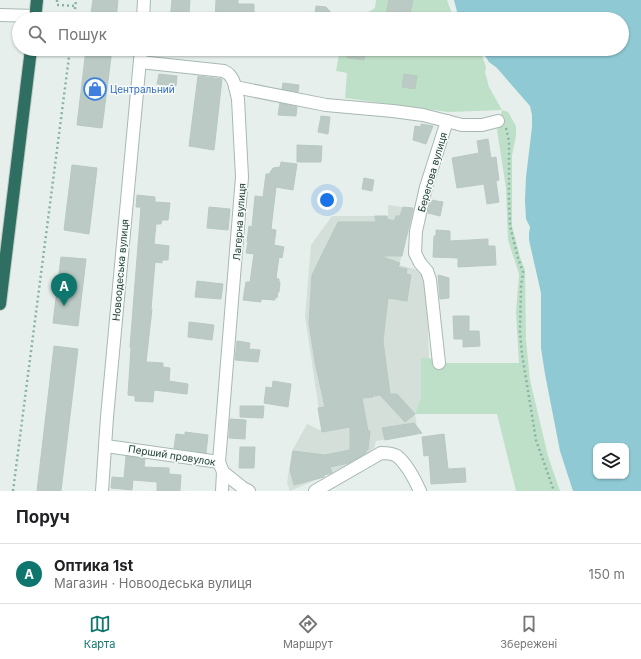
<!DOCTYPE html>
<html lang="uk">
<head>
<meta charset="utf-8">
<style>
	body { margin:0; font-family:Inter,sans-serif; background:#f6f6f6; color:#202124 }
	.controls { position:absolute; right:12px; bottom:12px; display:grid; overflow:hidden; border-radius:8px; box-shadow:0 1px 3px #0004 }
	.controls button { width:36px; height:36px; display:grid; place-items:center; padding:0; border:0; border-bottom:1px solid #e0e0e0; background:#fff; color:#202124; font:20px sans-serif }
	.you { position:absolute; left:327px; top:200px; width:14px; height:14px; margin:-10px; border:3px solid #fff; border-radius:50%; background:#1a73e8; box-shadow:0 0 0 6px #1a73e833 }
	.badge { display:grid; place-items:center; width:26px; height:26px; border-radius:50%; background:#0f766e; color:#fff; font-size:13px; font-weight:700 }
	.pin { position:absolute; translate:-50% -33px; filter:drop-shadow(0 1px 2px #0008) }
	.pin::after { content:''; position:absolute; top:21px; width:14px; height:12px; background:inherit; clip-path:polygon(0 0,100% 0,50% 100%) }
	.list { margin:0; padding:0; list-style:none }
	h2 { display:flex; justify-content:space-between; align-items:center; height:52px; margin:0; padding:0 16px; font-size:17px }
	h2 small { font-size:13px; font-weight:400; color:#757577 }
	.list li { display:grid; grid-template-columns:26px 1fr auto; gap:12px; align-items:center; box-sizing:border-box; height:60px; padding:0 16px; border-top:1px solid #e0e0e0 }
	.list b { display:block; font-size:15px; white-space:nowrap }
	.list p { margin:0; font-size:13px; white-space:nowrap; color:#757577 }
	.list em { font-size:13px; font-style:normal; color:#757577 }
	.icon { flex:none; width:22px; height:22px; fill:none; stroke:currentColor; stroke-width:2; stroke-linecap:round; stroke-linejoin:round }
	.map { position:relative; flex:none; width:641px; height:491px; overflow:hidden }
	.search { position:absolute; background:#fff; box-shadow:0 1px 3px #0004; left:12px; right:12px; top:12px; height:44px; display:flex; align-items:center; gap:10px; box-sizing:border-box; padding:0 14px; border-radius:22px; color:#757577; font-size:15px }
	.sheet { height:112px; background:#fff }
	nav { display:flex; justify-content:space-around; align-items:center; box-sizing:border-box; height:56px; border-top:1px solid #e0e0e0; background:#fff; font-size:11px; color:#757577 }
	nav a { display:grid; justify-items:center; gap:2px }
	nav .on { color:#0f766e }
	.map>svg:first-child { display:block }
	.built { fill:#d4dfda }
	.green { fill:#bfe0c8 }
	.water { fill:#8ec9d4; fill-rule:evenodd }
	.building { fill:#bbcac4; stroke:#b8c9c2 }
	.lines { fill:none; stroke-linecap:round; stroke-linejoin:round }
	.street-casing { stroke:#a8b8b2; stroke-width:14 }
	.highway-casing { stroke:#c2cac8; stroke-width:14 }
	.path { stroke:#86b3a5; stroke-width:2.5; stroke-dasharray:2 3; stroke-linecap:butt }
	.street { stroke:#fff; stroke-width:12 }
	.highway { stroke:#2f6f62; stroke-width:12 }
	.labels { text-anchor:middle; stroke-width:3; stroke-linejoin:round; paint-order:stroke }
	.shop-label { font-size:10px; fill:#366cbe; stroke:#f7fbf9; text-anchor:start }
	.street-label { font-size:10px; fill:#24423a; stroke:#f7fbf9 }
</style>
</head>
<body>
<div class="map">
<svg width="641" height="491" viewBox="0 0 641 491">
	<rect width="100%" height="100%" fill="#e6efeb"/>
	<!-- built -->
	<polygon class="built" points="388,205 415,209 399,265 422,271 426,277 429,358 421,358 421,397 415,414 417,427 415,435 376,441 374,448 360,461 290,491 287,483 292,451 307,424 322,431 305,316 311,245 332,216 388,216"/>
	<!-- green -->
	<g class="green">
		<polygon points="376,0 447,0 454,19 357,19 375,8"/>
		<polygon points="340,49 475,49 482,56 486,67 485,72 489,87 502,110 508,112 516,126 516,136 512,155 512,226 520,257 525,270 526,340 530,380 548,456 560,491 516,491 497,414 415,414 421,397 421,358 429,358 448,363 519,363 516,312 519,274 508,240 506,188 497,130 502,110 448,112 345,98 347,73 336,71"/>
	</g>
	<!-- water -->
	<path class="water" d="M454 0H641V491H573L560 451 545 374 541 348V293L529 240V233L530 227 526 219 525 200 526 177 532 127V115L530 106 497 68 489 62 481 49H622V19H459ZM596 446H626V476H596Z"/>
	<!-- building -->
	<g class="building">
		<polygon points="93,0 118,0 116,19 90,19"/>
		<polygon points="172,0 190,0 189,14 185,14 185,19 170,19"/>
		<polygon points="216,0 238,0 238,4 254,4 254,19 215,19"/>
		<polygon points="389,0 413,0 409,18 386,14"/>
		<polygon points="316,6 326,7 337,19 314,19"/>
		<polygon points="86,49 112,49 102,128 77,125"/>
		<polygon points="348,49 366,49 364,60 347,58"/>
		<polygon points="159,74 177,76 176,86 157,84"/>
		<polygon points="404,74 417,76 415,89 402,87"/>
		<polygon points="198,76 222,79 214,150 189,146"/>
		<polygon points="283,83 299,85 298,92 282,89"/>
		<polygon points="280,103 297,107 296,116 278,115"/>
		<polygon points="321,116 330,117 328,134 318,132"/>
		<polygon points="421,124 433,126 426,144 413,140 415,126 421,127"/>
		<polygon points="488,139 491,158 496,157 499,180 496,181 499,202 487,204 484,184 457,188 452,158 479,153 477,141"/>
		<polygon points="297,145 322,146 321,162 297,162"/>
		<polygon points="281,162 297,164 293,190 276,187 271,229 276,230 274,245 284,247 282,258 279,257 276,278 279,279 279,282 280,282 279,292 278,292 277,298 275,297 275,300 261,299 261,302 243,300 246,282 250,282 254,254 246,253 248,242 247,242 249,226 252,227 255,196 263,197 266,174 269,174 273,168 280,167"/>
		<polygon points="72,165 97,168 89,234 64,230"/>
		<polygon points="364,178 374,180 372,191 362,189"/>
		<polygon points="137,195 155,197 155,202 170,203 168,220 162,220 161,224 156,224 154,244 169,246 168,260 162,260 162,263 155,262 151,309 152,309 146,362 163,363 163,367 170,368 169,381 188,384 187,394 154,390 153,402 135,401 135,396 128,395 131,348 130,347 141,207 136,207"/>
		<polygon points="431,200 443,202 440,216 428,213"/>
		<polygon points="209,207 230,209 228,230 207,228"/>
		<polygon points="403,207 413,208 402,256 380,256 400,263 398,267 407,269 406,274 411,275 407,301 388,298 383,341 390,394 397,394 415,414 405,422 380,395 375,396 374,390 373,397 362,398 368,431 370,431 368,450 366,450 366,453 349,463 330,467 332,473 324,475 324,477 294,485 290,470 293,451 325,455 350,450 350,427 322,432 318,408 325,407 315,362 309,323 312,275 338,222 376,222 375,216 387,216 387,219 394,221 396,216 400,216"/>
		<polygon points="436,230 450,231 450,241 488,239 488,246 495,246 496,265 458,267 458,258 433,257 434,236 436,236"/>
		<polygon points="61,257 86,259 78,326 53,323"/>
		<polygon points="438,275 449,278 449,298 440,299"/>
		<polygon points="197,281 223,284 221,299 195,297"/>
		<polygon points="453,316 469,316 469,331 479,331 480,346 463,347 463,339 454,339"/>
		<polygon points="189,322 214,325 212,340 188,337"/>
		<polygon points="237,341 250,343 249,349 260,350 258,362 235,360"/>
		<polygon points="54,346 78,349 61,491 37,491"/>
		<polygon points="273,381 291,384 288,407 264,403 266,387 272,388"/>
		<polygon points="240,406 264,406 263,418 240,417"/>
		<polygon points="230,419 246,420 245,439 229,438"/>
		<polygon points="414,423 422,433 385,440 382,428"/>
		<polygon points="185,432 208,435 206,453 174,448 176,434 185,435"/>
		<polygon points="444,434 448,469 465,468 466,482 431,484 429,455 424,456 422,437"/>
		<polygon points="240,447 255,447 254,468 239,468"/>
		<polygon points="126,456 145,459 144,467 169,468 169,474 181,475 180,491 157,491 157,482 133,480 132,490 111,488 112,477 124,478"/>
	</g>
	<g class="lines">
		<!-- street casing -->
		<g class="street-casing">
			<g id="street">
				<polyline points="0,15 36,16"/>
				<polyline points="143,19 144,0"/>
				<path d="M140 62 224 71C235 76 235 88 238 99L242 177 219 462"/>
				<polyline points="235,87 326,105 393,111 423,115 462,125 482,125 498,121"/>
				<polyline points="439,363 430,280 427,271 420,263 415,253 416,231 426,187 447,121"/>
				<polyline points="106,446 219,462 223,472 243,488 249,491"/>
				<polyline points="102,491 107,417 141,49"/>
				<polyline points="222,491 223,472"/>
				<path d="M315 491 381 453C386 453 392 453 397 456 407 464 415 480 420 491"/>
			</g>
		</g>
		<!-- highway casing -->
		<g class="highway-casing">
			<g id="highway">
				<polyline points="35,19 37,0"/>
				<polyline points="0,304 31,49"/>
			</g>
		</g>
		<!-- path -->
		<g class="path">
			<polyline points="57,0 57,5 76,6"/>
			<polyline points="74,19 76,0"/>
			<polyline points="506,128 509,141 509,200 510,226 518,258 523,272 521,287 520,332 522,354 536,440 554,491"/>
			<polyline points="13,491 70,49"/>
		</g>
		<!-- street -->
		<use href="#street" class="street"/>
		<!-- highway -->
		<use href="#highway" class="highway"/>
	</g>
	<!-- icons -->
	<defs>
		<g id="shop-ring" transform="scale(1.15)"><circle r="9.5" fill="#f7fbf9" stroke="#3f7fe0" stroke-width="1.5"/><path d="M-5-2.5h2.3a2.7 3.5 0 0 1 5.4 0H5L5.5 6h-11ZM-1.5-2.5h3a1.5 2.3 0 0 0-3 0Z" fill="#3f7fe0"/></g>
	</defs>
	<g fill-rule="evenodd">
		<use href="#shop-ring" x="95" y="89"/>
	</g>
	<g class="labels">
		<!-- shop labels -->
		<g class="shop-label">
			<text x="110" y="93">Центральний</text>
		</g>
		<!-- street labels -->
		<g class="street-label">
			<text transform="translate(432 172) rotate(-74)" y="4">Берегова вулиця</text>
			<text transform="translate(239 222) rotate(-86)" y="4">Лагерна вулиця</text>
			<text transform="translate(120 270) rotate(-85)" y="4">Новоодеська вулиця</text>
			<text transform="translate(172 455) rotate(9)" y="4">Перший провулок</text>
		</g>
	</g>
</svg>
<div class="controls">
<button><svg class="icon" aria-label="layers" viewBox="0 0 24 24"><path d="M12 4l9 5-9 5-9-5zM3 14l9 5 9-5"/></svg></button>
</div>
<div class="you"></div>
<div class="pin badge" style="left:64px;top:306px">A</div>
<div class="search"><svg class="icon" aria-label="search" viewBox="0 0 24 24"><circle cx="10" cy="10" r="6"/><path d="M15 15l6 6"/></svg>Пошук</div>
</div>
<section class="sheet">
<h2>Поруч<small></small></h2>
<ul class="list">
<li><span class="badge">A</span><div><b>Оптика 1st</b><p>Магазин · Новоодеська вулиця</p></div><em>150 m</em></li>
</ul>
</section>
<nav>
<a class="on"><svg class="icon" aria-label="map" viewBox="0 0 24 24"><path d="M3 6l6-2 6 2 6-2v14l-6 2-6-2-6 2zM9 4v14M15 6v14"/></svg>Карта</a>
<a><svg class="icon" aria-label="directions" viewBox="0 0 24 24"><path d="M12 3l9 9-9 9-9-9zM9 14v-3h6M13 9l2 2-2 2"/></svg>Маршрут</a>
<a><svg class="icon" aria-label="saved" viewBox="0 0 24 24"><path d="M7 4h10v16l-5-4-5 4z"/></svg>Збережені</a>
</nav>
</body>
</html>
